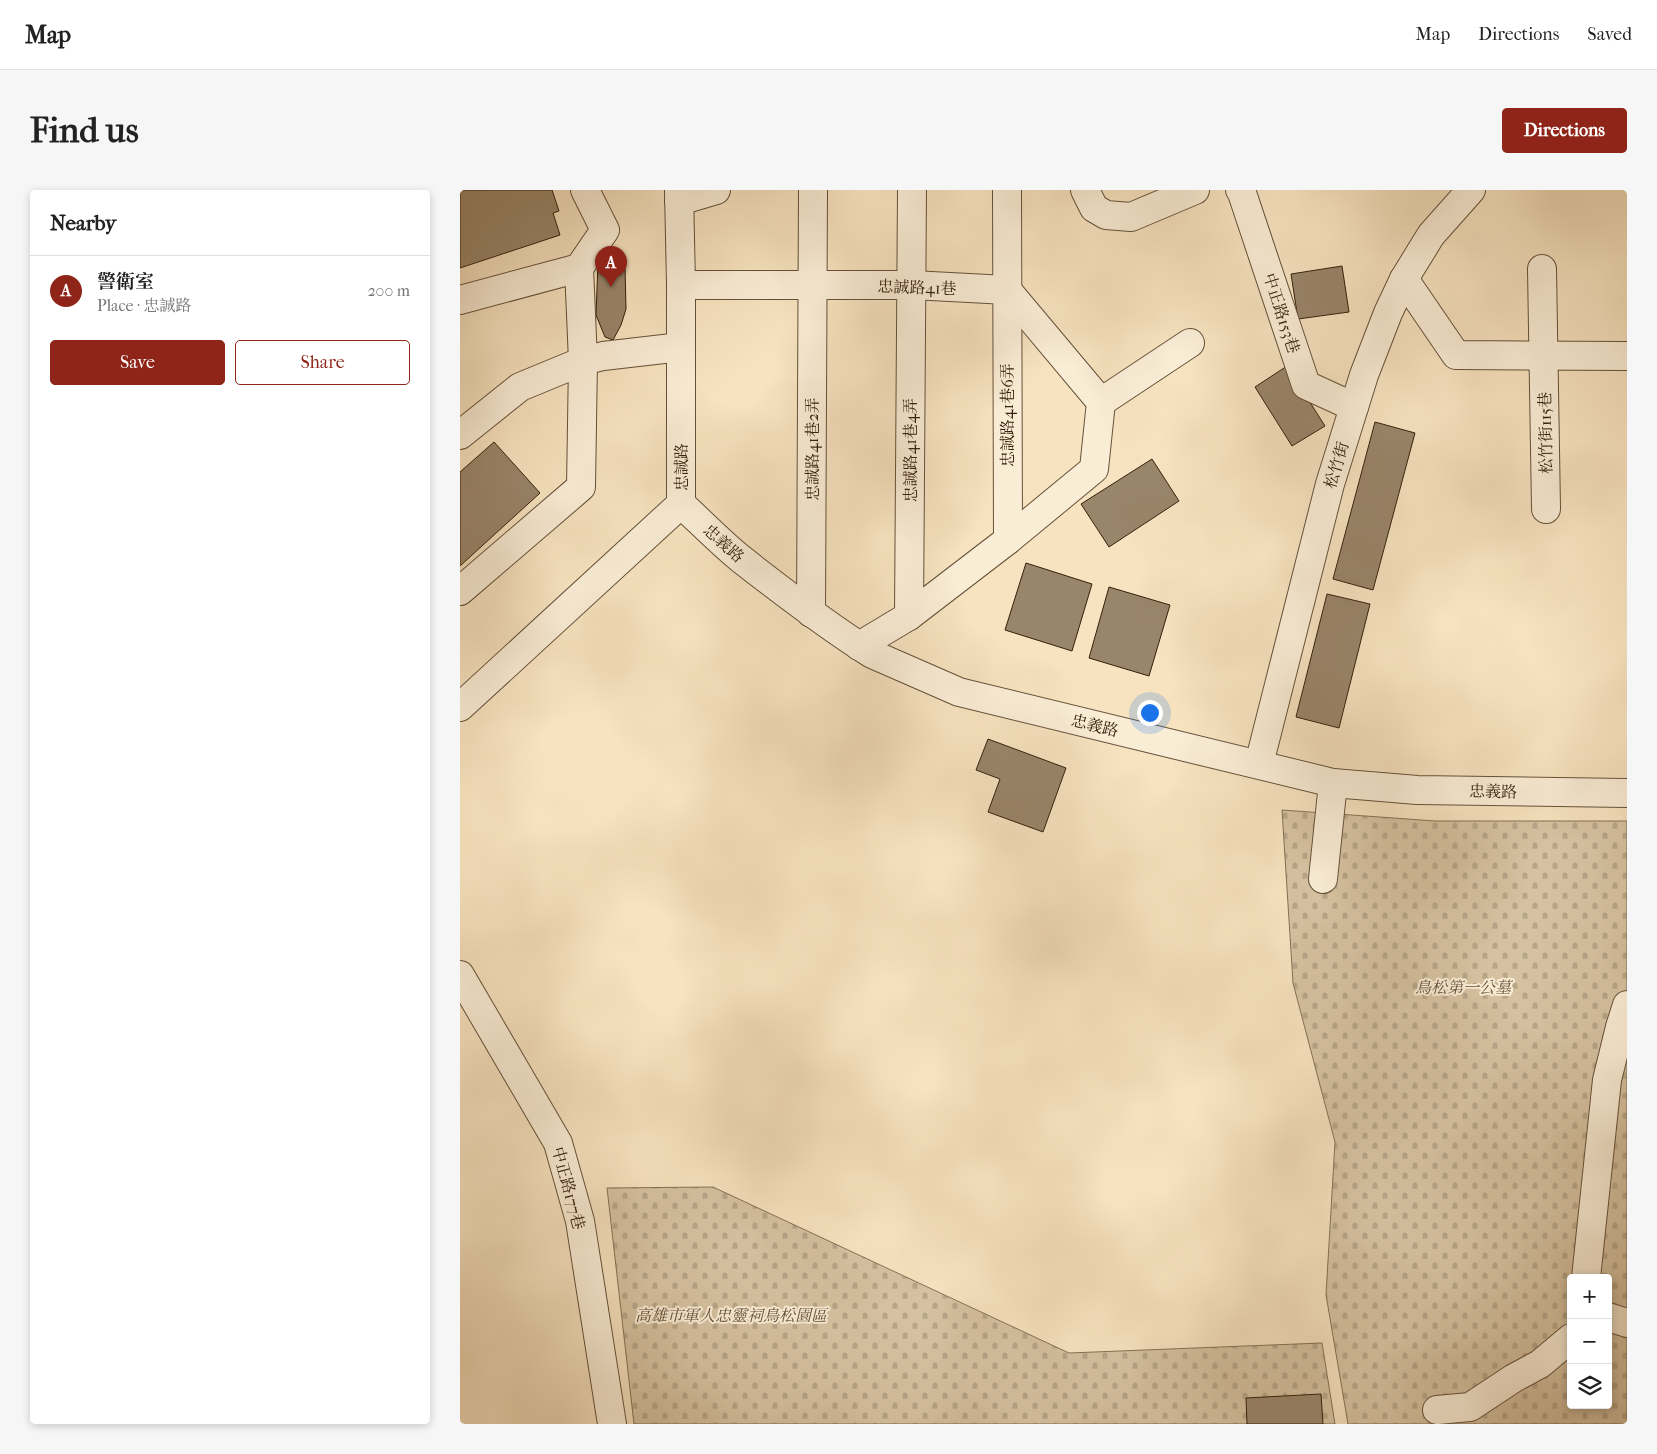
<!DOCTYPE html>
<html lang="en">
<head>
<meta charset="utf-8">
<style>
	body { margin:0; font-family:"IM FELL French Canon","Noto Serif TC",serif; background:#f6f6f6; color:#222 }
	.controls { position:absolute; right:15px; bottom:15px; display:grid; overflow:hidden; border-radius:5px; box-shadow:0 2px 8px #0003 }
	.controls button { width:45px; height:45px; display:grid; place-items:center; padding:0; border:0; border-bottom:1px solid #e0e0e0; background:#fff; color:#222; font:25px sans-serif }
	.you { position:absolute; left:689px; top:522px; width:18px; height:18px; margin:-12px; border:4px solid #fff; border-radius:50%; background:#1a73e8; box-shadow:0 0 0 8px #1a73e833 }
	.badge { display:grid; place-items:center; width:32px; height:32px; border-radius:50%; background:#8f2418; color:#fff; font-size:16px; font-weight:700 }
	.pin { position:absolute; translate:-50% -41px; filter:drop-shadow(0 1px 2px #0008) }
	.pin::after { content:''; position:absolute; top:26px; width:18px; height:15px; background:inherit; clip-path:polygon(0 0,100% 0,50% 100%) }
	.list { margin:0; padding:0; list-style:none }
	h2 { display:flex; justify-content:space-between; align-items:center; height:65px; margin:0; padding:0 20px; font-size:21px }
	h2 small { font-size:16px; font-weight:400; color:#767676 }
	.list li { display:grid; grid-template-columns:32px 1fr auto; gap:15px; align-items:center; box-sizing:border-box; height:70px; padding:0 20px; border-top:1px solid #e0e0e0 }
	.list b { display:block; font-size:19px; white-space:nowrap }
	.list p { margin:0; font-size:16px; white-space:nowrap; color:#767676 }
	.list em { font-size:16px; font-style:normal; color:#767676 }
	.actions { display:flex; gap:10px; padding:15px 20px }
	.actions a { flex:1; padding:11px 0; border:1px solid #8f2418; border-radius:5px; text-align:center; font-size:18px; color:#8f2418 }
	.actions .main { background:#8f2418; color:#fff }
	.icon { flex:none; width:28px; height:28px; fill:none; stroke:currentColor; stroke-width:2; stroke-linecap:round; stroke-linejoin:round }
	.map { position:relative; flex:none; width:1167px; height:1234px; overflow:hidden; border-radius:5px }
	header { display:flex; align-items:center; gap:30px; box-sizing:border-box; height:70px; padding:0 25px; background:#fff; border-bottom:1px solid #e0e0e0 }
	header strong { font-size:24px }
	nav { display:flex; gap:28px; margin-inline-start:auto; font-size:18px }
	.intro { display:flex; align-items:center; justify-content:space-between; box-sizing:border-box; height:120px; padding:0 30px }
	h1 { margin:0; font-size:35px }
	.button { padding:12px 22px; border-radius:5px; background:#8f2418; color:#fff; font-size:18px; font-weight:700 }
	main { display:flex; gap:30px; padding:0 30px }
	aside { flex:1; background:#fff; border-radius:5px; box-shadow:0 2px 8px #0003 }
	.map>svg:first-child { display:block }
	.cemetery { fill:url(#cemetery-stones); stroke:#857156; fill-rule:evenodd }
	.building { fill:#99856a; stroke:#34200c }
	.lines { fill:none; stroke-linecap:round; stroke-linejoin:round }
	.minor-casing { stroke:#655139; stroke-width:30 }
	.minor { stroke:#faedd6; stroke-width:28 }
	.labels { text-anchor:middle; stroke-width:4; stroke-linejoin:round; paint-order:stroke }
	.street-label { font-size:16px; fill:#34200c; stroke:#faedd6 }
	.park-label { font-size:16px; font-style:italic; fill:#655139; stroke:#faedd6 }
</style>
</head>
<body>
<header>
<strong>Map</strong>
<nav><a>Map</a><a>Directions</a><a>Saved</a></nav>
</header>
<div class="intro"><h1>Find us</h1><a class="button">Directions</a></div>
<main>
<aside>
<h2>Nearby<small></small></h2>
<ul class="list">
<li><span class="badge">A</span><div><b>警衛室</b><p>Place · 忠誠路</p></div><em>200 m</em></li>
</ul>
<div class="actions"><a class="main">Save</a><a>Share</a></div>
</aside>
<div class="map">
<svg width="1167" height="1234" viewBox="0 0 1167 1234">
	<defs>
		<pattern id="cemetery-stones" width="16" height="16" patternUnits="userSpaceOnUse" patternTransform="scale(1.25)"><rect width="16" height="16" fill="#d6c2a1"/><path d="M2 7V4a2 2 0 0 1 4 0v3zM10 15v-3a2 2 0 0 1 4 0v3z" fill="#b8a689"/></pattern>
	</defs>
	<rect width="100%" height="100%" fill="#f7e3c0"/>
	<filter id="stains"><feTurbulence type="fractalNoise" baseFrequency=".004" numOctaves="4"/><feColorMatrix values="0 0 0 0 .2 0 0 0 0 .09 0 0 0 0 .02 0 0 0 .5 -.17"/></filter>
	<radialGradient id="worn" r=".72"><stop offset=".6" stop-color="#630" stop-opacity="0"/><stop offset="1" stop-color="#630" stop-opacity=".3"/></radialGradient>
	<!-- cemetery -->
	<g class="cemetery">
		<path d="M822 620 975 631H1167V1234H888L866 1105 875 952 833 793ZM1111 1088H1148V1215H1111Z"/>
		<polygon points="253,997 609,1163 862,1153 875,1234 174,1234 147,998"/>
	</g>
	<!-- building -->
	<g class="building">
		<polygon points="3,0 92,0 99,21 93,23 100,45 0,78 0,1"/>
		<polygon points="138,73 165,76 166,119 161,135 153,150 145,147 136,125"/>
		<polygon points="882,76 889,122 838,129 831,84"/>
		<polygon points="827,176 865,236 832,256 795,197"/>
		<polygon points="915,232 955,243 913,400 873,389"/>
		<polygon points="34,252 80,303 0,376 0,282"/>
		<polygon points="692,269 719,311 649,357 621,314"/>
		<polygon points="566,373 632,394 612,461 545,440"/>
		<polygon points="649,397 710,415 689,486 629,468"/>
		<polygon points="867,404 910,414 879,538 836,527"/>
		<polygon points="528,549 606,578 583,642 528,622 540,589 516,580"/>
		<polygon points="861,1204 863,1234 787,1234 786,1208"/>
	</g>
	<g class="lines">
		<!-- minor casing -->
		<g class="minor-casing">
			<g id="minor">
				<polyline points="547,0 548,350"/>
				<polyline points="625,0 634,18 646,25 671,27 735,0"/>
				<polyline points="780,0 782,3 846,195 894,217"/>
				<polyline points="219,11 256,0"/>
				<polyline points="1082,79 1086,319"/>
				<polyline points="944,89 996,165 1167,166"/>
				<polyline points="221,95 452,95 547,100 641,212 634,279 548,350 449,426 399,456"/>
				<polyline points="0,110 119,78"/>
				<polyline points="641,212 730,153"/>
				<polyline points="0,245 60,197 123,171 143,166 221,157"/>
				<path d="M221 314C241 332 260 352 281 369 323 402 366 435 412 464L499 502 873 593 957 600 1167 603"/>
				<polyline points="0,401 121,297 123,171 119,78 145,40 125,0"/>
				<polyline points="351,423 353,0"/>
				<polyline points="449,426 452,0"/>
				<polyline points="0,517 221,314 221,95 219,0"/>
				<polyline points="799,574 870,294 904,185 928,123 944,89 971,45 1011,0"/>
				<polyline points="863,689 873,593"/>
				<polyline points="0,785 98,953 120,1031 152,1234"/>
				<polyline points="1126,1088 1147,890 1160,837 1167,815"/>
				<polyline points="1148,1127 1167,1133"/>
				<polyline points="977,1220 1010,1217 1054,1188 1080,1174 1111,1148"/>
			</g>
		</g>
		<!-- minor -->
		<use href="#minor" class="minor"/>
	</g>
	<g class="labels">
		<!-- street labels -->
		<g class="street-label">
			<text transform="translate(457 97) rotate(2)" y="6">忠誠路41巷</text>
			<text transform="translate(822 123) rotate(72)" y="6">中正路153巷</text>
			<text transform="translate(547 225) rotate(-90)" y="6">忠誠路41巷6弄</text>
			<text transform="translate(1085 243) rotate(-91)" y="6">松竹街115巷</text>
			<text transform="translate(352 259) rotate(-90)" y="6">忠誠路41巷2弄</text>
			<text transform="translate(450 260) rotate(-90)" y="6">忠誠路41巷4弄</text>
			<text transform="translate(876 275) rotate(-73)" y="6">松竹街</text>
			<text transform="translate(221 277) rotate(-90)" y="6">忠誠路</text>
			<text transform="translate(264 353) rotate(42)" y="6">忠義路</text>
			<text transform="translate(635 535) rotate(14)" y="6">忠義路</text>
			<text transform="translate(1033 601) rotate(1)" y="6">忠義路</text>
			<text transform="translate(109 998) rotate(75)" y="6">中正路177巷</text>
		</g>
		<!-- park labels -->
		<g class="park-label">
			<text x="1003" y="803">鳥松第一公墓</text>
			<text x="271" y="1131">高雄市軍人忠靈祠鳥松園區</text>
		</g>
	</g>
	<rect width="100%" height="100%" filter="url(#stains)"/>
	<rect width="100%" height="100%" fill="url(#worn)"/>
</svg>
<div class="controls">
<button>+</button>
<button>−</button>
<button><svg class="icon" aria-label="layers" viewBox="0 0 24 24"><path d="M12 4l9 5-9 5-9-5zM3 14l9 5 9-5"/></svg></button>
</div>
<div class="you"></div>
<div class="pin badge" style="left:151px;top:97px">A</div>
</div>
</main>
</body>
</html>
